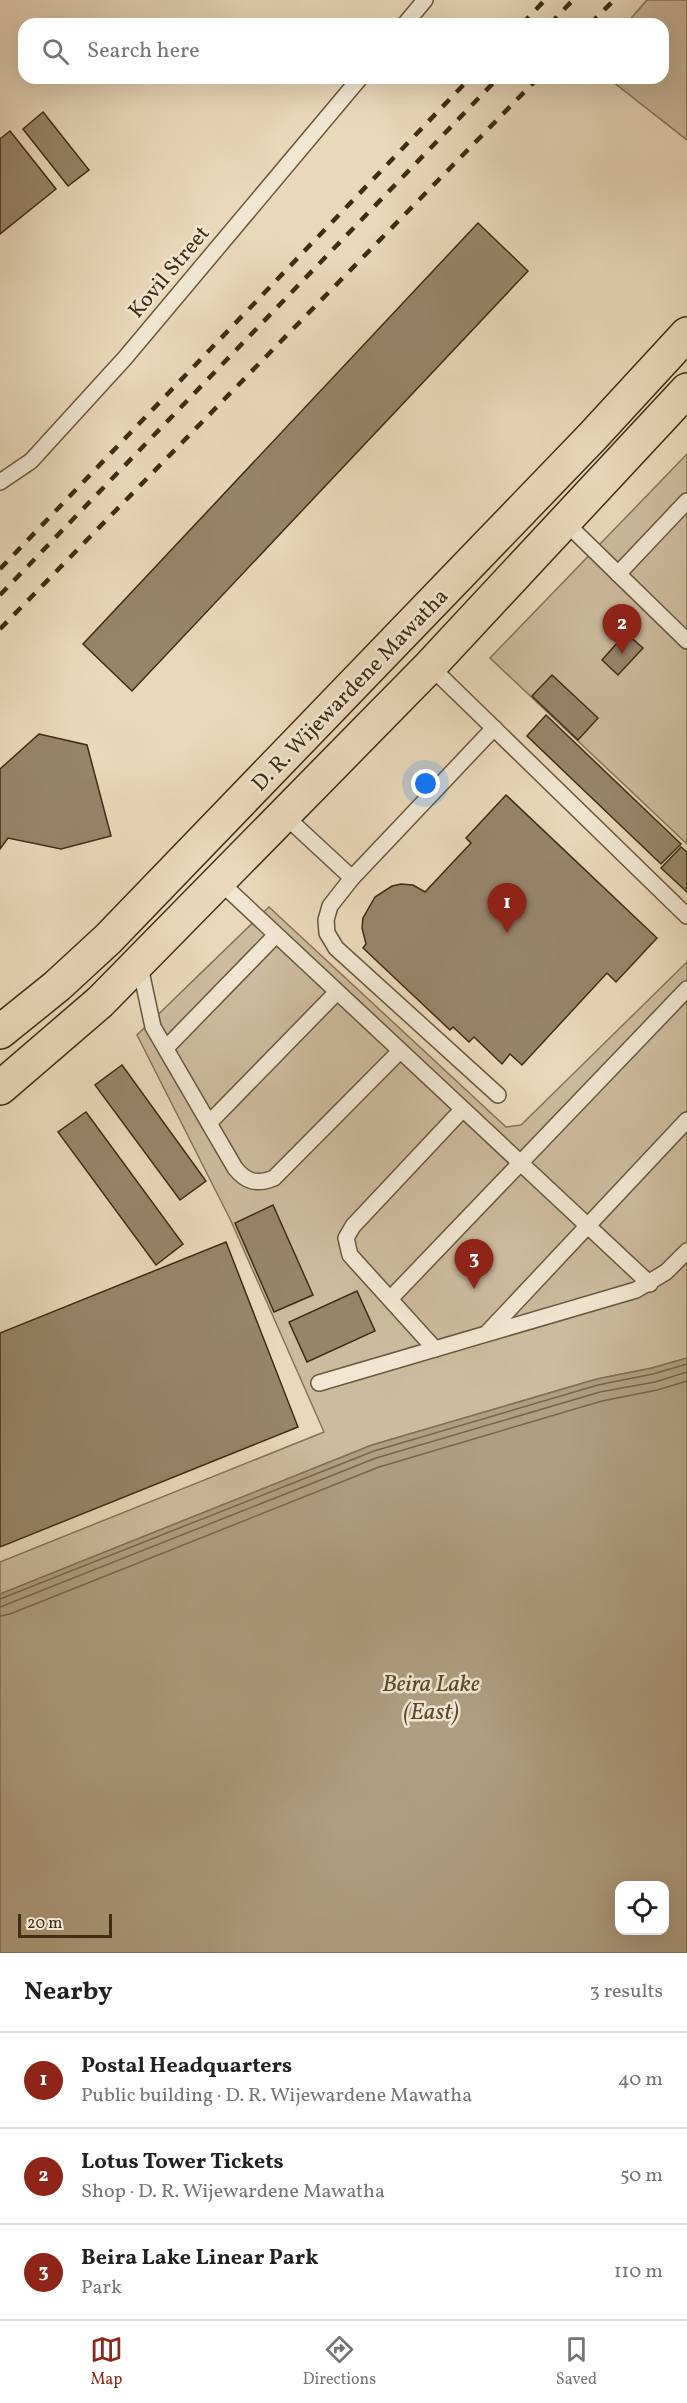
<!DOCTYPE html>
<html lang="en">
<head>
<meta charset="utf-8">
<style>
	body { margin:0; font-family:Vollkorn,serif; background:#f2f2f2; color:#202124 }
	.controls { position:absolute; right:18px; bottom:18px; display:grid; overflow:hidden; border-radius:12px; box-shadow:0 6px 24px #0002 }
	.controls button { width:54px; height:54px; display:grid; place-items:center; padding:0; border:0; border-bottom:2px solid #e0e0e0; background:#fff; color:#202124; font:30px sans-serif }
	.scale { position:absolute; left:18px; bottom:15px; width:94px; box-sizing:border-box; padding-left:6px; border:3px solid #3f2c13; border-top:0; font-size:16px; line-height:21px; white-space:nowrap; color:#3f2c13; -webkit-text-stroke:4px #f1e6d2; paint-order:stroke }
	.you { position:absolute; left:426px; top:784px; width:21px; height:21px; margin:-15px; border:4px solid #fff; border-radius:50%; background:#1a73e8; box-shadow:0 0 0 9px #1a73e833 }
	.badge { display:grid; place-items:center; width:39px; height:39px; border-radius:50%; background:#8f2418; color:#fff; font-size:20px; font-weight:700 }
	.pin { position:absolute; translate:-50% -50px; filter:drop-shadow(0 2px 3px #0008) }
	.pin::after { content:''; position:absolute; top:32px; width:21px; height:18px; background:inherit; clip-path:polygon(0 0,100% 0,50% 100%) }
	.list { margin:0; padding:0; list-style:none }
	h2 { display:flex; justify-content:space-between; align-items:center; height:78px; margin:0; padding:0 24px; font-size:26px }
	h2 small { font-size:20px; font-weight:400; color:#757577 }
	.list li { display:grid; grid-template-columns:39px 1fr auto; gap:18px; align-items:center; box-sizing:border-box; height:96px; padding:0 24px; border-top:2px solid #e0e0e0 }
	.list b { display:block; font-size:22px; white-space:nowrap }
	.list p { margin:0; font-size:20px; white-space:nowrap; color:#757577 }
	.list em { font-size:20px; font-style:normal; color:#757577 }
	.icon { flex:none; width:33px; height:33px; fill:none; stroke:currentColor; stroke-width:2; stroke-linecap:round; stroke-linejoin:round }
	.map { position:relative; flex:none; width:687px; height:1953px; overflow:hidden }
	.search { position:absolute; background:#fff; box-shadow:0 6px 24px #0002; left:18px; right:18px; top:18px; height:66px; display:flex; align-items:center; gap:15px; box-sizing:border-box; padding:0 21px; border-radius:18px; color:#757577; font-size:22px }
	.sheet { height:366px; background:#fff }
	nav { display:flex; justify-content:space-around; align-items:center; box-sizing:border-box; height:84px; border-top:2px solid #e0e0e0; background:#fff; font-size:16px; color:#757577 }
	nav a { display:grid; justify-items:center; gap:3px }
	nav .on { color:#8f2418 }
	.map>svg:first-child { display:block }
	.green { fill:#ccbb9e; stroke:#867458; stroke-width:1.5 }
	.water { fill:#af9e81; stroke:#827055; stroke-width:1.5; fill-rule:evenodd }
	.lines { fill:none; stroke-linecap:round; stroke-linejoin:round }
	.shore { stroke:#77654a; stroke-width:1.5 }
	.building { fill:#97856a; stroke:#3f2c13; stroke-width:1.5 }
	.lane-casing { stroke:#6a573d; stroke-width:18 }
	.primary-casing { stroke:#3f2c13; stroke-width:36 }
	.lane { stroke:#f1e6d2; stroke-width:15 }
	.primary { stroke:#e9d8ba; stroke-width:33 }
	.rail { stroke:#3f2c13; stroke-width:4.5; stroke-dasharray:10 10; stroke-linecap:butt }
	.labels { text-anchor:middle; stroke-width:5; stroke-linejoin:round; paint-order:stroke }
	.street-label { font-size:22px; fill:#3f2c13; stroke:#f1e6d2 }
	.water-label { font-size:24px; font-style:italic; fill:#5b482e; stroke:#f1e6d2 }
</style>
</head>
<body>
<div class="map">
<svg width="687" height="1953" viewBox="0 0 687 1953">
	<rect width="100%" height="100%" fill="#e9d8ba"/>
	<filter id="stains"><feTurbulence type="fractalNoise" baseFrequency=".00333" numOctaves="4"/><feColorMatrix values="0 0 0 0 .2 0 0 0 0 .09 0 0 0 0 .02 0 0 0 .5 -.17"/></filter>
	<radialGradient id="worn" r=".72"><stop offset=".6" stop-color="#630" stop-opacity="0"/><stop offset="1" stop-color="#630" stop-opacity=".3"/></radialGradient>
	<!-- green -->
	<g class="green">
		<polygon points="647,0 687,0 687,140 608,78 663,78 663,24 626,24"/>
		<polygon points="687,454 687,844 490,658"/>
		<polygon points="269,907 506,1127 521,1125 687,962 687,1358 652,1368 597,1379 372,1445 0,1594 0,1562 324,1432 231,1221 137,1035"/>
	</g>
	<!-- water -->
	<path class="water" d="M687 1358V1953H0V1594L372 1445 597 1379 652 1368ZM620 1886H664V1930H620Z"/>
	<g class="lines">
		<!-- shore -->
		<g class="shore">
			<polyline points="0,1599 374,1451 598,1385 653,1374 687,1364"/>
			<polyline points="0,1607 376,1458 600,1392 655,1382 687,1372"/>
			<polyline points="0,1616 10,1614 379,1467 602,1401 657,1390 687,1381"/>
		</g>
	</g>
	<!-- building -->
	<g class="building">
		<polygon points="43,112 89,170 68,186 23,129"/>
		<polygon points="10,131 56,189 0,234 0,139"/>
		<polygon points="478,223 528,271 132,691 83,644"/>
		<polygon points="626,633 643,648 618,675 602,660"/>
		<polygon points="552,675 598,718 578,740 532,696"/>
		<polygon points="546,715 681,844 661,864 527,736"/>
		<polygon points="39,734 87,745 111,836 61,849 8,838 0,849 0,769"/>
		<polygon points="506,795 657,938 616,982 607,973 522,1065 510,1054 502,1064 474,1037 469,1042 453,1027 450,1030 363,948 366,944 362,928 363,918 375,897 392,886 401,884 413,885 425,892 471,843 466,838"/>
		<polygon points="681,847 687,852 687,892 661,868"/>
		<polygon points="122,1065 206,1181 180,1200 95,1085"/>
		<polygon points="86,1112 183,1244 156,1265 58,1132"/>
		<polygon points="273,1205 313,1295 274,1312 235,1223"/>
		<polygon points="226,1242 298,1427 0,1547 0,1333"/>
		<polygon points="357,1291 375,1331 307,1362 289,1322"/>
	</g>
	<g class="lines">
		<!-- lane casing -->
		<g class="lane-casing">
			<g id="lane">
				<polyline points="405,24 425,0"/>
				<polyline points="0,482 31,461 125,358 360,78"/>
				<polyline points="565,522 687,641"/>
				<polyline points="618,574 687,501"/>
				<polyline points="430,666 687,916"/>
				<polyline points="494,728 352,878 330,906 326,920 327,933 336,948 498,1095"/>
				<polyline points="284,815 352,878"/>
				<polyline points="219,881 650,1284"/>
				<path d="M139 962 153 1027 235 1168C246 1182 257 1185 274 1178L400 1051"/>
				<polyline points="166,1048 275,936"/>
				<polyline points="209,1123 336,993"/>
				<polyline points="390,1299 687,989"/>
				<polyline points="488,1332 687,1120"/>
				<polyline points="435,1349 350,1255 346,1238 353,1226 462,1110"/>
				<polyline points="319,1383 636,1290 666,1272 687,1251"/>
			</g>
		</g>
		<!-- primary casing -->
		<g class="primary-casing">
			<g id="primary">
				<polyline points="0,1032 57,986 108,939 592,437 687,334"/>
				<polyline points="0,1088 100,1002 430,666 687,390"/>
			</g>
		</g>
		<!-- lane -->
		<use href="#lane" class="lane"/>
		<!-- primary -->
		<use href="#primary" class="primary"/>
		<!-- rail -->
		<g class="rail">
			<polyline points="522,24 545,0"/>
			<polyline points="550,24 573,0"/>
			<polyline points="590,24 614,0"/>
			<polyline points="0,569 470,78"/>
			<polyline points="0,595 498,78"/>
			<polyline points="0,629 538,78"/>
		</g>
	</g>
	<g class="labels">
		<!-- street labels -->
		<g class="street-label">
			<text transform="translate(168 271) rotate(-50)" y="8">Kovil Street</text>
			<text transform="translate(349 689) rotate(-46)" y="8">D. R. Wijewardene Mawatha</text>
		</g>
		<!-- water labels -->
		<g class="water-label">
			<text x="431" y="1691">Beira Lake<tspan x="431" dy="28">(East)</tspan></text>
		</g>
	</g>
	<rect width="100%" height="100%" filter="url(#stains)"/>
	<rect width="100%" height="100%" fill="url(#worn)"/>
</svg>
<div class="controls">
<button><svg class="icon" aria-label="locate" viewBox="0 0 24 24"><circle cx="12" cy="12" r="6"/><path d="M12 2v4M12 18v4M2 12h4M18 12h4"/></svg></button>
</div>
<div class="scale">20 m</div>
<div class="you"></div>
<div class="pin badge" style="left:507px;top:933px">1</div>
<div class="pin badge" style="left:622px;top:654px">2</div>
<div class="pin badge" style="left:474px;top:1289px">3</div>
<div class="search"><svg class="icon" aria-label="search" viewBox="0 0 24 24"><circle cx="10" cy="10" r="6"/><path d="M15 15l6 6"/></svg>Search here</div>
</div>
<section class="sheet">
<h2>Nearby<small>3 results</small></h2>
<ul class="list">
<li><span class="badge">1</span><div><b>Postal Headquarters</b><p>Public building · D. R. Wijewardene Mawatha</p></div><em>40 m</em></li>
<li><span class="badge">2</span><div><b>Lotus Tower Tickets</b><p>Shop · D. R. Wijewardene Mawatha</p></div><em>50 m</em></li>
<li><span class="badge">3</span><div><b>Beira Lake Linear Park</b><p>Park</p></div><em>110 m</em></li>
</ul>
</section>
<nav>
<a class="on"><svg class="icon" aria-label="map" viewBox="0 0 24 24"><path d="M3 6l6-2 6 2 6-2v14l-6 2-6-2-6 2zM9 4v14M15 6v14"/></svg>Map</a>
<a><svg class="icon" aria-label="directions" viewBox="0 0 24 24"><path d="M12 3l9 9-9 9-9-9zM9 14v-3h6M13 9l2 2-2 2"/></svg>Directions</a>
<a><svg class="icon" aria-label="saved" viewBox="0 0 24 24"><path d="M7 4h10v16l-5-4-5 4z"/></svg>Saved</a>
</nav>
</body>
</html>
